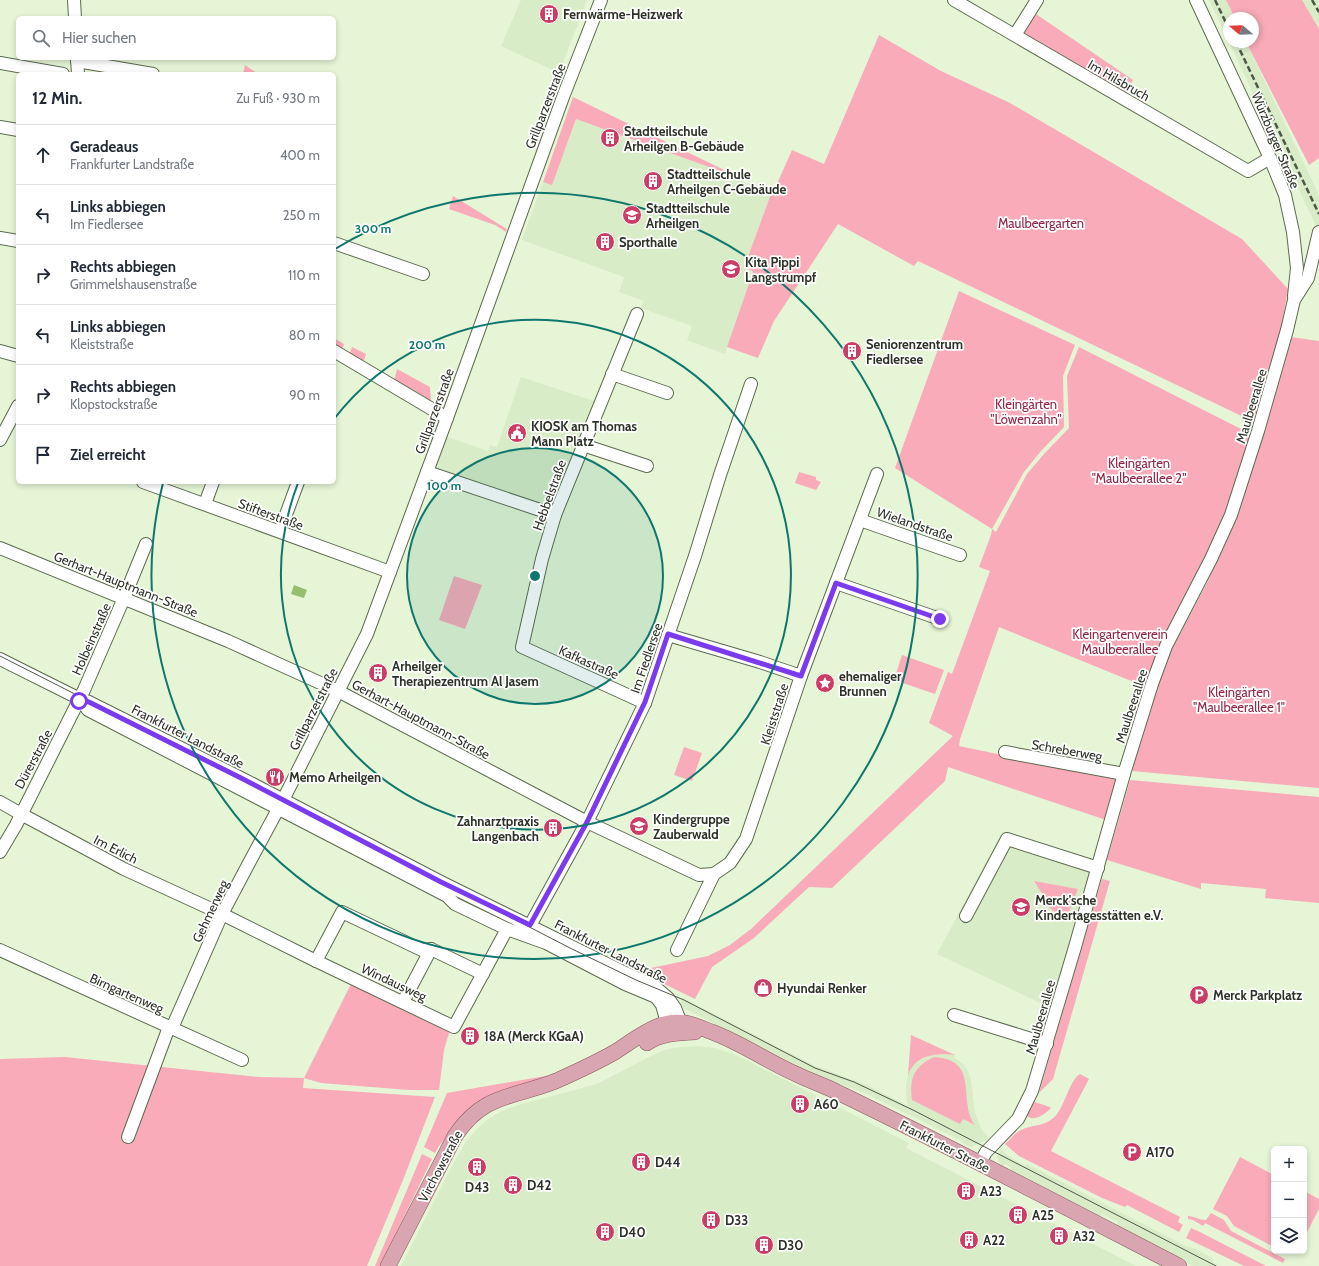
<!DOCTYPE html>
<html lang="de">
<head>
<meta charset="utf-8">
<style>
	body { margin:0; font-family:Cabin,sans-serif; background:#f2f2f3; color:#1f2937 }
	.controls { position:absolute; right:12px; bottom:12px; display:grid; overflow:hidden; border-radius:6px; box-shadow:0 2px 6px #0003 }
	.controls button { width:36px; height:36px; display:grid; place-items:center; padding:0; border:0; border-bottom:1px solid #e0e1e3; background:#fff; color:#1f2937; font:20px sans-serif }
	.compass { position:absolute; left:1223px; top:12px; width:36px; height:36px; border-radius:50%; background:#fff; box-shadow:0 2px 6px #0003; rotate:289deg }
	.stop { position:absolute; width:12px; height:12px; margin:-9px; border:3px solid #7c3aed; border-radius:50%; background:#fff }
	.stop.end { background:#7c3aed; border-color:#fff; box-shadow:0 1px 4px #0008 }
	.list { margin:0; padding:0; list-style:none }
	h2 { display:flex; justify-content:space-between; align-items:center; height:52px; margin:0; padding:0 16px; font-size:17px }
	h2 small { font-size:13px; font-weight:400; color:#747a83 }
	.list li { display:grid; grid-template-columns:26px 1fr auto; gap:12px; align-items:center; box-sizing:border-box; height:60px; padding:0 16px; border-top:1px solid #e0e1e3 }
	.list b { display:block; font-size:15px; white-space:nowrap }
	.list p { margin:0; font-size:13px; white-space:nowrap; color:#747a83 }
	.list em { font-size:13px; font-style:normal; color:#747a83 }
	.icon { flex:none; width:22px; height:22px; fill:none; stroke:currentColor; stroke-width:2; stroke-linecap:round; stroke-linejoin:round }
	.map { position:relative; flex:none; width:1319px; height:1266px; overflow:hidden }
	.search { position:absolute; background:#fff; box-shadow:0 2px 6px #0003; left:16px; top:16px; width:320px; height:44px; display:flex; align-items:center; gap:10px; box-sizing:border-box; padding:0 14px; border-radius:6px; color:#747a83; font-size:15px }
	.panel { position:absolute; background:#fff; box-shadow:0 2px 6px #0003; left:16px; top:72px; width:320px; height:412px; border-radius:6px }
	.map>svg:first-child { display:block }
	.built { fill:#d8ecc7; fill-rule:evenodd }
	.green { fill:#f9abb9 }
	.water { fill:#97bd6e }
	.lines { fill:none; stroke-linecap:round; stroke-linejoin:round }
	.minor-casing { stroke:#5d6a4f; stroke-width:14 }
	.major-casing { stroke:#8c565d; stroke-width:16 }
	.minor { stroke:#fff; stroke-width:12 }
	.major { stroke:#d9a5b0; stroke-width:15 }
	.tram { stroke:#4f5748; stroke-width:1 }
	.rail { stroke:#4f5748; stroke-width:2.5; stroke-dasharray:6 3; stroke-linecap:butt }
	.route { stroke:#7c3aed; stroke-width:5 }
	.ring { fill:none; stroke:#0f766e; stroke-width:2 }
	.labels { text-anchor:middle; stroke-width:3.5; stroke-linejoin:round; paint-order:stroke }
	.poi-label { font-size:13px; font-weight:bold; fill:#2c3226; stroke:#fff; text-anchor:start }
	.street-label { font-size:13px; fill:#2c3226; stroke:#fff }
	.park-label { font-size:13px; fill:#902545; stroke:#fff }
	.centre { fill:#0f766e; stroke:#fff; stroke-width:2 }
	.ring-label { font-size:12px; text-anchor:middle; font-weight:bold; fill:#0f766e; stroke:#fff; stroke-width:3.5; stroke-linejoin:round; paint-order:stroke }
</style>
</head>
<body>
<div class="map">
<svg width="1319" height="1266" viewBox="0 0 1319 1266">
	<rect width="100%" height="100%" fill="#e5f5d6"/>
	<!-- built -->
	<g class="built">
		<polygon points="521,0 587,0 559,73 501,46"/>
		<polygon points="1209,0 1226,0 1235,18 1229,18 1229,42 1246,42 1319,195 1319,232"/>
		<polygon points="1302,0 1319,0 1319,29 1302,1"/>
		<polygon points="576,119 745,180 744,182 771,194 745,265 753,272 725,354 687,340 692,326 641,308 644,301 619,292 624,277 522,240 543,182 552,184"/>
		<polygon points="521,377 600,403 555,515 427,472 441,435 488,451 490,445 497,447"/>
		<polygon points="1002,832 1093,860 1051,1008 937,954"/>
		<path d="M683 998 815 1066 869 1086 908 1106 906 1094V1086L908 1075 910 1068 921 1059 932 1054 955 1055 954 1058 963 1064 968 1071 971 1080 975 1113 980 1126 989 1139 971 1147 961 1142 962 1141 865 1093 820 1077 679 1006ZM968 1106 970 1118 974 1124 963 1119 961 1124Z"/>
		<polygon points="698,1046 715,1048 736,1055 909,1143 906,1148 1136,1266 401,1266 453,1164 465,1143 476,1130 488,1119 502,1111 518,1105 597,1084 653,1055 668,1049 682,1047"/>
		<polygon points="1000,1149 1014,1160 1026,1166 1027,1164 1186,1246 1196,1249 1214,1259 1212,1262 1219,1266 1193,1266 1117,1226 1118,1222 1102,1214 1100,1217 1010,1170 1011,1167 1005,1164 1003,1167 999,1162 997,1157"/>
	</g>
	<!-- green -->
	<g class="green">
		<polygon points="1226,0 1302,0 1319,29 1319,158 1309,165 1246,42 1253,42 1253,18 1235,18"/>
		<polygon points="1033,12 1133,80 1125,94 1026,36 1023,29"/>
		<polygon points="879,35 941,71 1010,103 1242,239 1288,289 1281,329 1254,422 918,261 914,266 838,224 774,321 758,358 727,347 753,272 745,265 771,194 772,195 792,150 824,164"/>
		<polygon points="245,65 258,74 243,74"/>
		<polygon points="573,97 745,180 576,119 552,185 543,182"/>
		<polygon points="453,196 507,229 506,232 495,225 449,209"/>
		<polygon points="959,291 1075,345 1063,376 1064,427 1041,451 1024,472 992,529 996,532 1027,474 1044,454 1069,428 1067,376 1079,347 1251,434 1226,514 1146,687 999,627 960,739 959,746 1117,779 1106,820 948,767 945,781 832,888 809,887 754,938 712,967 695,999 648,976 651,968 708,956 730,945 751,929 953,736 929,723 948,672 952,674 990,571 979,567 991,535 992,529 895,468"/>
		<polygon points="1291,337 1319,341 1319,788 1132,771 1158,686 1172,649 1208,581 1236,517 1264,433"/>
		<polygon points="334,338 344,344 342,351 334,346"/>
		<polygon points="352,347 366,354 363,363 349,355"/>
		<polygon points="397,369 430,387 431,402 394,381"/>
		<polygon points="799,472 816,477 816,480 821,482 816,490 795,483"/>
		<polygon points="454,576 482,585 465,629 439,620"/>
		<polygon points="902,655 944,670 935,694 894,680"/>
		<polygon points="684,747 702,753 692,781 674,775"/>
		<polygon points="1130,780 1319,797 1319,903 1265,898 1266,889 1201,883 1201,889 1107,860"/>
		<polygon points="1102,879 1110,881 1053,1079 1039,1093"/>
		<polygon points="1034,881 1078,889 1065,921 1043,902 1045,898"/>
		<polygon points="352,982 448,1028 449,1033 444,1050 439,1090 409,1090 321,1083 304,1078 303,1088 435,1097 403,1180 367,1266 0,1266 0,1059 65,1057 259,1077 304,1078"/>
		<path d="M911 1035 955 1055C936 1053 916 1054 908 1075Z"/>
		<path d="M934 1057C981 1060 957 1100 975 1125L963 1119 960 1124 912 1100C909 1079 914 1066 934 1057Z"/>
		<path d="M1080 1074 1089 1079 1051 1151 1180 1217 1178 1222 1183 1225 1179 1232 1127 1205 1125 1207 1102 1198 1019 1156 1005 1144C1010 1140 1015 1132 1021 1130 1033 1124 1047 1127 1057 1114 1065 1104 1070 1080 1080 1074Z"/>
		<polygon points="551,1075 462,1117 439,1146 435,1153 424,1147 447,1093"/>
		<path d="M1032 1101 1050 1107 1051 1108C1045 1114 1035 1122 1027 1116Z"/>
		<polygon points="422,1154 432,1159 380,1266 375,1266"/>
		<polygon points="1240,1157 1274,1175 1274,1247 1234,1226 1227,1216 1213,1209"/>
		<polygon points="1304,1191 1319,1199 1319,1209 1304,1238"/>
		<path d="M1211 1213 1224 1220 1231 1231 1285 1259 1283 1263 1205 1223 1203 1226 1193 1220 1188 1219V1216C1194 1216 1199 1220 1206 1220Z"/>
		<polygon points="1191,1228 1200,1232 1266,1266 1244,1266 1186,1238"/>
	</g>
	<!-- water -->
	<polygon class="water" points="294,585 307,590 304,598 291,594"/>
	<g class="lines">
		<!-- minor casing -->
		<g class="minor-casing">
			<g id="minor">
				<polyline points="74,0 75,18"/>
				<polyline points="954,0 1248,171 1270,158"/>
				<polyline points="1196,0 1270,158 1285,195 1293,232 1297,268 1294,296"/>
				<polyline points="1015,35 1037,0"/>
				<polyline points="77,58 78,74"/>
				<polyline points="77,61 153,74"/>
				<polyline points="0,63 63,74"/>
				<polyline points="0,127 18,130"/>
				<polyline points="0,238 18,241"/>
				<polyline points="334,243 423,274"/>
				<polyline points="637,314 555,515 542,559 522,647 645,703"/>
				<polyline points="0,351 18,356"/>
				<polyline points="334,351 447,418"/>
				<polyline points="612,374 667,393"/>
				<polyline points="0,440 18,406"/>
				<polyline points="583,445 647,466"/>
				<polyline points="427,472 555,515"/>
				<polyline points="143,482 390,572"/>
				<polyline points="205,504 213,482"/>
				<polyline points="860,520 960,555"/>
				<polyline points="280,531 298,482"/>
				<polyline points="0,548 228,641 338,691 587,822 699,875 714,874"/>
				<polyline points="836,583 940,619"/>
				<polyline points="668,635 760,662 801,676"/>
				<polyline points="0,659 80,699 89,702 241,778 441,882 621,971 654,986 668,998 675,1008 681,1023 675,1034 667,1023 662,1005 656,997 625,984 546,943 507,929 455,904 447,896 88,710 80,699"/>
				<polyline points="1005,752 1124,774"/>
				<polyline points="0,802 21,814 124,869 222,914 312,959 454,1027 507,929"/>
				<polyline points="0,852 16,825 84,690 124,598 146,544"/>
				<polyline points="966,916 1007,839 1098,868"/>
				<polyline points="527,931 587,822 645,703 695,556 720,475 751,384"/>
				<polyline points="0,950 242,1060"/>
				<polyline points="677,950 714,874 730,863 746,839 801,676 877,474"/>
				<polyline points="316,961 342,912 422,950 431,949 483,974"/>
				<polyline points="403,1002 431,949"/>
				<polyline points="954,1015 1047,1044"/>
				<polyline points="172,1028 222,914 249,863 283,800 367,634 447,418 563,97 601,0"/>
				<polyline points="128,1137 169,1027"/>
				<polyline points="980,1163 986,1152 1018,1119 1032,1091 1075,947 1124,774 1152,684 1166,646 1211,559 1231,515 1258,431 1287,330 1294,300 1308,278 1319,232"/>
			</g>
		</g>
		<!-- major casing -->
		<g class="major-casing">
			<g id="major">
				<path d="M647 1043C661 1033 679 1033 695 1032"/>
				<path d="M388 1266 455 1136C484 1093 513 1098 556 1081 576 1072 596 1063 615 1052 629 1043 652 1026 668 1023 686 1020 696 1026 712 1032 741 1043 767 1061 796 1074 810 1081 826 1086 841 1094 955 1149 1067 1208 1179 1266"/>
			</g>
		</g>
		<!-- minor -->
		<use href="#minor" class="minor"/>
		<!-- major -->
		<use href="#major" class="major"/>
		<!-- tram -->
		<polyline class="tram" points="0,656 252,784 570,948 636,980 684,1000 815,1068 854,1082 913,1110 1216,1266"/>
		<!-- rail -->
		<g class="rail">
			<polyline points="1215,0 1229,29"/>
			<polyline points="1312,0 1319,12"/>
			<polyline points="1236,42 1319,214"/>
		</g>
	</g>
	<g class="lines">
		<!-- route -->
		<polyline class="route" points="79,701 80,699 89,702 241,778 441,882 530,925 587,822 645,702 668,634 801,676 836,583 940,619"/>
	</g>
	<!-- distance rings -->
	<circle cx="535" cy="576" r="128" fill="#0f766e" fill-opacity=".12"/>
	<g class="ring">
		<circle cx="535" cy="576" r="128"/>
		<path d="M334 419A255 255 0 1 1 298 483"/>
		<path d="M335 249A383 383 0 1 1 163 483"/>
	</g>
	<!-- icons -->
	<defs>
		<g id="building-disc" transform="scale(1)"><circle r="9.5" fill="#cc3d66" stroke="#fff"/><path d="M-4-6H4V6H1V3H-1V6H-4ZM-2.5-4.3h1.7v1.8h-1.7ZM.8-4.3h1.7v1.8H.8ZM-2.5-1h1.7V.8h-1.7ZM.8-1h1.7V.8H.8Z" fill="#fff"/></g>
		<g id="school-disc" transform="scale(1)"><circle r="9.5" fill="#cc3d66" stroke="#fff"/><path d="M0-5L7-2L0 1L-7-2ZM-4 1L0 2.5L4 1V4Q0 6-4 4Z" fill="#fff"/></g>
		<g id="civic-disc" transform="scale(1)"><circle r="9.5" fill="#cc3d66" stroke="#fff"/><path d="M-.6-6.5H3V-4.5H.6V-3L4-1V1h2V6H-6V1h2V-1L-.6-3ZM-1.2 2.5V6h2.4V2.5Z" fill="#fff"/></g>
		<g id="sight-disc" transform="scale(1)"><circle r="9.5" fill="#cc3d66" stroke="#fff"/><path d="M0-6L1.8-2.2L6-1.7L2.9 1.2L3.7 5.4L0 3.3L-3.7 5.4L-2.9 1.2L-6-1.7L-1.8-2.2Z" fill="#fff"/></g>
		<g id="restaurant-disc" transform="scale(1)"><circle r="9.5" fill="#cc3d66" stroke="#fff"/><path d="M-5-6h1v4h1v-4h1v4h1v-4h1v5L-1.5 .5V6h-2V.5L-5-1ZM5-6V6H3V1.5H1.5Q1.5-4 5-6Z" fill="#fff"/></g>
		<g id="shop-disc" transform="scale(1)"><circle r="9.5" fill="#cc3d66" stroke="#fff"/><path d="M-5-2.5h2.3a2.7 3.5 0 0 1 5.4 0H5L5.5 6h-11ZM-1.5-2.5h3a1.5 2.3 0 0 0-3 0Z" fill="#fff"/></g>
		<g id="parking-disc" transform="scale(1)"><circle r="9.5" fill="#cc3d66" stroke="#fff"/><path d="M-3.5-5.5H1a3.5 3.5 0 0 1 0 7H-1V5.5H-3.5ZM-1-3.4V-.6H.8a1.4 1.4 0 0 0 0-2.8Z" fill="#fff"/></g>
	</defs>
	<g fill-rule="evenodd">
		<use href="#building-disc" x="549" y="14"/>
		<use href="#building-disc" x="610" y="138"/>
		<use href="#building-disc" x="653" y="181"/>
		<use href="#school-disc" x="632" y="215"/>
		<use href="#building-disc" x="605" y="242"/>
		<use href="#school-disc" x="731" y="269"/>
		<use href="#building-disc" x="852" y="351"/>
		<use href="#civic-disc" x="517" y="433"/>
		<use href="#building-disc" x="378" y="673"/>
		<use href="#sight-disc" x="825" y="683"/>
		<use href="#restaurant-disc" x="275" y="777"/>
		<use href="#school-disc" x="639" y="826"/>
		<use href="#building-disc" x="553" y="828"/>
		<use href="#school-disc" x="1021" y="907"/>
		<use href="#shop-disc" x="763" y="988"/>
		<use href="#parking-disc" x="1199" y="995"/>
		<use href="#building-disc" x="470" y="1036"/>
		<use href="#building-disc" x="800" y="1104"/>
		<use href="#parking-disc" x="1132" y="1152"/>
		<use href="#building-disc" x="641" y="1162"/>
		<use href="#building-disc" x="477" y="1167"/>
		<use href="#building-disc" x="513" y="1185"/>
		<use href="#building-disc" x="966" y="1191"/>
		<use href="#building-disc" x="1018" y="1215"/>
		<use href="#building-disc" x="711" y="1220"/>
		<use href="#building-disc" x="605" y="1232"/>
		<use href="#building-disc" x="1059" y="1236"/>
		<use href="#building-disc" x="969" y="1240"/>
		<use href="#building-disc" x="764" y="1245"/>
	</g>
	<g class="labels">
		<!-- poi labels -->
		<g class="poi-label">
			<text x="563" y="19">Fernwärme-Heizwerk</text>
			<text x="624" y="136">Stadtteilschule<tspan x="624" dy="15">Arheilgen B-Gebäude</tspan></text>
			<text x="667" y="179">Stadtteilschule<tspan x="667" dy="15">Arheilgen C-Gebäude</tspan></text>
			<text x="646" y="213">Stadtteilschule<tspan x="646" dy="15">Arheilgen</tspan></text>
			<text x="619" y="247">Sporthalle</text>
			<text x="745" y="267">Kita Pippi<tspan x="745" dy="15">Langstrumpf</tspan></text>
			<text x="866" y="349">Seniorenzentrum<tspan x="866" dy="15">Fiedlersee</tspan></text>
			<text x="531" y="431">KIOSK am Thomas<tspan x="531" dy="15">Mann Platz</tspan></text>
			<text x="392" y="671">Arheilger<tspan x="392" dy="15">Therapiezentrum Al Jasem</tspan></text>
			<text x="839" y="681">ehemaliger<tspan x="839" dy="15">Brunnen</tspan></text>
			<text x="289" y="782">Memo Arheilgen</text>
			<text x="653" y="824">Kindergruppe<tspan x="653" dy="15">Zauberwald</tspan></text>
			<text x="539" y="826" text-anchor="end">Zahnarztpraxis<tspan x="539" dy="15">Langenbach</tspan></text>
			<text x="1035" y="905">Merck'sche<tspan x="1035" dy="15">Kindertagesstätten e.V.</tspan></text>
			<text x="777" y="993">Hyundai Renker</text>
			<text x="1213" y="1000">Merck Parkplatz</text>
			<text x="484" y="1041">18A (Merck KGaA)</text>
			<text x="814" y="1109">A60</text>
			<text x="1146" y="1157">A170</text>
			<text x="655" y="1167">D44</text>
			<text x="527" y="1190">D42</text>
			<text x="477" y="1192" text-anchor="middle">D43</text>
			<text x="980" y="1196">A23</text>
			<text x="1032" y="1220">A25</text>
			<text x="725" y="1225">D33</text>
			<text x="619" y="1237">D40</text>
			<text x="1073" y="1241">A32</text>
			<text x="983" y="1245">A22</text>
			<text x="778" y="1250">D30</text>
		</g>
		<!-- street labels -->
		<g class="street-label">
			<text transform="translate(1119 80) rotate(30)" y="5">Im Hilsbruch</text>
			<text transform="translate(545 106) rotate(-69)" y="5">Grillparzerstraße</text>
			<text transform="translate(1276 140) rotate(67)" y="5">Würzburger Straße</text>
			<text transform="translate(1251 406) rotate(-73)" y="5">Maulbeerallee</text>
			<text transform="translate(434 411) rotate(-70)" y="5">Grillparzerstraße</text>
			<text transform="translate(549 495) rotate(-70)" y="5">Hebbelstraße</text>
			<text transform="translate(271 514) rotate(20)" y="5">Stifterstraße</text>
			<text transform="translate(915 524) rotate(19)" y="5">Wielandstraße</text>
			<text transform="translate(126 584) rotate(22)" y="5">Gerhart-Hauptmann-Straße</text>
			<text transform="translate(91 639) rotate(-66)" y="5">Holbeinstraße</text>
			<text transform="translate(646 658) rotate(-71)" y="5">Im Fiedlersee</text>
			<text transform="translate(589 662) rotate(24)" y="5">Kafkastraße</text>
			<text transform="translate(1131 706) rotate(-72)" y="5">Maulbeerallee</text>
			<text transform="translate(313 709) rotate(-63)" y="5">Grillparzerstraße</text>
			<text transform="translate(774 714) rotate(-72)" y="5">Kleiststraße</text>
			<text transform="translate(421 719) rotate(28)" y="5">Gerhart-Hauptmann-Straße</text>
			<text transform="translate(188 736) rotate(27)" y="5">Frankfurter Landstraße</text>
			<text transform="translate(1067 750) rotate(10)" y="5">Schreberweg</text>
			<text transform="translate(33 759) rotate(-62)" y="5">Dürerstraße</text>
			<text transform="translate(116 849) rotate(27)" y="5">Im Erlich</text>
			<text transform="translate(210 911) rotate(-65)" y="5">Gehmerweg</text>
			<text transform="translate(611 951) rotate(27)" y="5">Frankfurter Landstraße</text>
			<text transform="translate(394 982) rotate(25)" y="5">Windausweg</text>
			<text transform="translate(127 993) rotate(24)" y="5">Birngartenweg</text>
			<text transform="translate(1040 1017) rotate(-74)" y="5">Maulbeerallee</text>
			<text transform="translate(945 1146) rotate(27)" y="5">Frankfurter Straße</text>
			<text transform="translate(440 1166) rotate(-62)" y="5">Virchowstraße</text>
		</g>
		<!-- park labels -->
		<g class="park-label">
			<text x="1041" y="228">Maulbeergarten</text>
			<text x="1026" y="409">Kleingärten<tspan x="1026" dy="15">"Löwenzahn"</tspan></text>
			<text x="1139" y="468">Kleingärten<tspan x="1139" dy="15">"Maulbeerallee 2"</tspan></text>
			<text x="1120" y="639">Kleingartenverein<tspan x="1120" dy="15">Maulbeerallee</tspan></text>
			<text x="1239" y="697">Kleingärten<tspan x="1239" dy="15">"Maulbeerallee 1"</tspan></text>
		</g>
	</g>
	<circle cx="535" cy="576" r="6" class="centre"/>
	<g class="ring-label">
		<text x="373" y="233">300 m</text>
		<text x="427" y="349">200 m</text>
		<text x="444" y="490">100 m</text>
	</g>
</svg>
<div class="controls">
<button>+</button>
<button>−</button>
<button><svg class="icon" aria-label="layers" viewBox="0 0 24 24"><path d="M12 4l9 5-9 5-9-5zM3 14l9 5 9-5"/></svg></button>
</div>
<svg class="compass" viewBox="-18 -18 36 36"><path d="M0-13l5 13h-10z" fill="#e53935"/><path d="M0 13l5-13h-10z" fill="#747a83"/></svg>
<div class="stop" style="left:79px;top:701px"></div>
<div class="stop end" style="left:940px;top:619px"></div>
<div class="search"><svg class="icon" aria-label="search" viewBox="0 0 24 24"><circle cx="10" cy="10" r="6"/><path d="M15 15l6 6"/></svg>Hier suchen</div>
<section class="panel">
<h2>12 Min.<small>Zu Fuß · 930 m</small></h2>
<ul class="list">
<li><svg class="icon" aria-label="ahead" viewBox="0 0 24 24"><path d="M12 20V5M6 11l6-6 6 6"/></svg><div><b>Geradeaus</b><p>Frankfurter Landstraße</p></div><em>400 m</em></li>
<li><svg class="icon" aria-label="left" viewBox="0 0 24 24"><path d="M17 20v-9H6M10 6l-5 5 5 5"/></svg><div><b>Links abbiegen</b><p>Im Fiedlersee</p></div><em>250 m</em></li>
<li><svg class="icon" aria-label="right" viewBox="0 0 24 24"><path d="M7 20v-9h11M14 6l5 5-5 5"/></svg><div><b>Rechts abbiegen</b><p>Grimmelshausenstraße</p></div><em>110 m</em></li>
<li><svg class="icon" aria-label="left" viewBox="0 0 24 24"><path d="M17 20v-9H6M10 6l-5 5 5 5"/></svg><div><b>Links abbiegen</b><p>Kleiststraße</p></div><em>80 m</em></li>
<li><svg class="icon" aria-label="right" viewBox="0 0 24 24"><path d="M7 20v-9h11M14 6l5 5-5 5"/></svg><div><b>Rechts abbiegen</b><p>Klopstockstraße</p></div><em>90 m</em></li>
<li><svg class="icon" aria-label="arrive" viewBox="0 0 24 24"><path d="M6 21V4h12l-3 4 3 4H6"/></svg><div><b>Ziel erreicht</b></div></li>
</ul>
</section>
</div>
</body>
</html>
